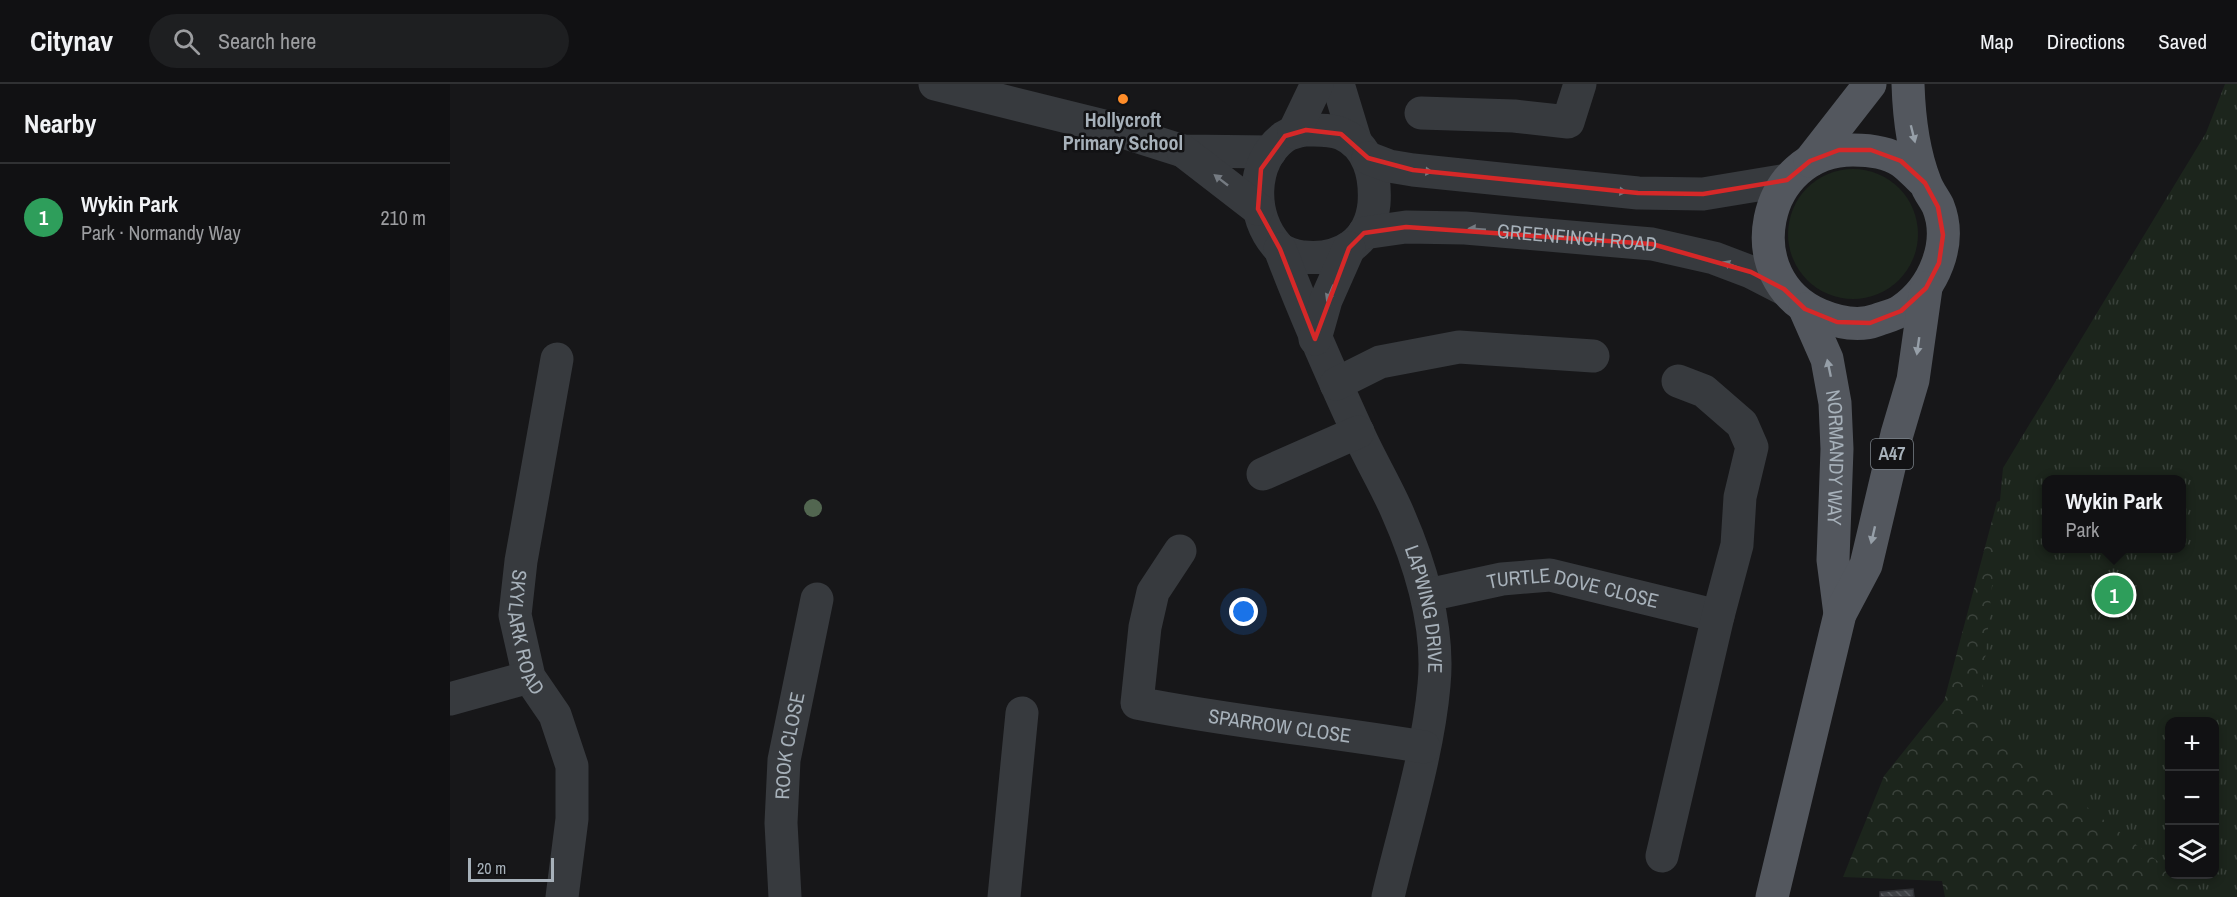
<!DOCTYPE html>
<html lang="en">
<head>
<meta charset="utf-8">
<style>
	body { margin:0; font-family:"Archivo Narrow",sans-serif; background:#1e1f21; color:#f1f3f6 }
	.controls { position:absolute; right:18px; bottom:18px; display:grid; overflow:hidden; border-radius:12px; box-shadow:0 3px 9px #0003 }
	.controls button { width:54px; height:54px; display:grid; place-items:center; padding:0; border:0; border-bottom:2px solid #303133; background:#111113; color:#f1f3f6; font:30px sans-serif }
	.scale { position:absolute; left:18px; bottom:15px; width:86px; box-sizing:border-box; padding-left:6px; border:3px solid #a7b1ba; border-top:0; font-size:16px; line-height:21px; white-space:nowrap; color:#a7b1ba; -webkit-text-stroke:4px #121214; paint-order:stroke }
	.you { position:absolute; left:794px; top:528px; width:21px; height:21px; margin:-15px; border:4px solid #fff; border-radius:50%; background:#1a73e8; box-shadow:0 0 0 9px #1a73e833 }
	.badge { display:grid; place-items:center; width:39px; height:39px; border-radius:50%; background:#8c9099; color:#fff; font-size:20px; font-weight:700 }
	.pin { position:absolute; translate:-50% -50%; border:3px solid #fff; box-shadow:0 2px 6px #0006 }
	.popup { position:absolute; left:1592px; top:391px; width:144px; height:78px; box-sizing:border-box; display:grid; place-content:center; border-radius:12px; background:#111113; filter:drop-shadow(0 2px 4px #0005); font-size:20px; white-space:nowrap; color:#9c9da0 }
	.popup b { font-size:22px; color:#f1f3f6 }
	.popup::after { content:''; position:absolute; left:50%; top:100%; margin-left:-12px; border:12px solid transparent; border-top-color:#111113 }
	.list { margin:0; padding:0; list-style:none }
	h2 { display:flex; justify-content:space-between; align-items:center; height:78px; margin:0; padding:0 24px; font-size:26px }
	h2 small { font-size:20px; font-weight:400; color:#9c9da0 }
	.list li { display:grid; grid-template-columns:39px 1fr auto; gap:18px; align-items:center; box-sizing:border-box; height:108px; padding:0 24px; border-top:2px solid #303133 }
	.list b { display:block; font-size:22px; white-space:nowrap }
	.list p { margin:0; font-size:20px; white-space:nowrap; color:#9c9da0 }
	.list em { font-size:20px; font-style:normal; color:#9c9da0 }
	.icon { flex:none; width:33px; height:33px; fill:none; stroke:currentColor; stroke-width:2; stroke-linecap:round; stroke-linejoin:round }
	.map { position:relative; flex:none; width:1787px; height:813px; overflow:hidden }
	header { display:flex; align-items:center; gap:36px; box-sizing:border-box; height:84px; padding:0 30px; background:#111113; border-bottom:2px solid #303133 }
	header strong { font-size:28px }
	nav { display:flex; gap:33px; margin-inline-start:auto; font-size:21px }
	.search { width:420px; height:54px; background:#1e1f21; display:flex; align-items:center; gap:15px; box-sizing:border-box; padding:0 21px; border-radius:33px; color:#9c9da0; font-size:22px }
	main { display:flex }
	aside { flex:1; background:#111113 }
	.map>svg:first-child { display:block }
	.green { fill:#1c251c }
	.forest { fill:url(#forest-crowns) }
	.park { fill:url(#park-tufts); fill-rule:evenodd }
	.building { fill:url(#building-back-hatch); stroke:#303135; stroke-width:1.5 }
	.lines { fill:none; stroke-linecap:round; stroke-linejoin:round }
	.minor { stroke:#373a3e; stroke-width:33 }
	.major { stroke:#53575e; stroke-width:33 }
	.tree { fill:#526650 }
	.oneway { fill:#969fa8 }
	.oneway2 { fill:#757b82 }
	.marked { fill:none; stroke:#d62828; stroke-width:4.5; stroke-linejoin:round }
	.poi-dot { fill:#ff8d29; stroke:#121214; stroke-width:2 }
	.labels { text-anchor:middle; stroke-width:5; stroke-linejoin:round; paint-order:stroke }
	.shield { fill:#121214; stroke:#7a8188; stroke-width:1.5 }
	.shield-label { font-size:18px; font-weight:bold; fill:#a7b1ba }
	.poi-label { font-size:20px; font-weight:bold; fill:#a7b1ba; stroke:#121214 }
	.street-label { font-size:20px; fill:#a7b1ba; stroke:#121214 }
</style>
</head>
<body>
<header>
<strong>Citynav</strong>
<div class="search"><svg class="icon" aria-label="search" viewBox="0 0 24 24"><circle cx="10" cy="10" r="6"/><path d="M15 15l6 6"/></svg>Search here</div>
<nav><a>Map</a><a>Directions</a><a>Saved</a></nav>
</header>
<main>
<aside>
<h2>Nearby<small></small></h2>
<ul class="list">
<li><span class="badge" style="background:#2e9e5b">1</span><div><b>Wykin Park</b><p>Park · Normandy Way</p></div><em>210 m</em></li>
</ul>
</aside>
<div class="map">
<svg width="1787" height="813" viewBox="0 0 1787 813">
	<defs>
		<pattern id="forest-crowns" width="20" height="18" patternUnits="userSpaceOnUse" patternTransform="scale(1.5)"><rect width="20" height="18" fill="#1c251c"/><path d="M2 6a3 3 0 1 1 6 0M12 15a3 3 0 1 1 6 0" fill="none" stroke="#3a423b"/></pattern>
		<pattern id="park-tufts" width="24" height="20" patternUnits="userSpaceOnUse" patternTransform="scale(1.5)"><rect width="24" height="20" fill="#1c251c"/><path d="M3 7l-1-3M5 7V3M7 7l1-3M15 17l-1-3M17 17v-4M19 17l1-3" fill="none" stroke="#3a423b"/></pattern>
		<pattern id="building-back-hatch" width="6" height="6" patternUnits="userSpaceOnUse" patternTransform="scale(1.5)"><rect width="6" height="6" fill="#404246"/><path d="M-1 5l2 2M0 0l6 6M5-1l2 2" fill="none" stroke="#595b5f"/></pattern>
	</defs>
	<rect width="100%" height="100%" fill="#171719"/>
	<!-- green -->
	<circle class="green" cx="1403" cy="150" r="65"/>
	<!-- forest -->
	<polygon class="forest" points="1569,409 1719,701 1720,790 1764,790 1787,813 1495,813 1492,797 1393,793 1434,692 1494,617 1547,418"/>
	<!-- park -->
	<path class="park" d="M1775 0H1787V813H1756L1726 791 1764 790V638H1720L1719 786 1529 640 1553 384 1756 49ZM1596 396H1732V464H1596Z"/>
	<!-- building -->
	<polygon class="building" points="1463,805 1464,813 1430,813 1430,808"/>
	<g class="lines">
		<!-- minor -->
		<g class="minor">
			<polyline points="485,0 654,42 733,67 820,68"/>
			<polyline points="888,0 906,59"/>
			<polyline points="971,29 1064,32 1118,38 1130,0"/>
			<path d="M856 46C867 46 881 45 892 50 919 62 926 92 924 120 920 158 891 177 853 173 846 172 833 169 828 163 800 133 800 79 834 53 840 49 849 47 856 46Z"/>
			<polyline points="844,48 867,0"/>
			<polyline points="733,67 808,125"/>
			<polyline points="918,74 939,82 963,86 1188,109 1253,110 1337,96"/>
			<path id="s1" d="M914 149 956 143 1015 144 1202 160 1264 174 1301 188 1334 205"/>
			<path id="s2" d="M830 165C853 226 879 285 906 344 918 372 934 398 946 425 970 479 990 541 984 601 978 670 954 745 938 813"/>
			<polyline points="865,255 876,216 899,164"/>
			<path id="s3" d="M107 275 71 477 65 531 79 593 105 631 122 682V735L112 813"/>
			<polyline points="886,300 930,278 1009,263 1143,272"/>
			<polyline points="813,390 908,348"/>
			<path id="s4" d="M730 467 703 508 695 543 687 619C782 638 879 647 974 663"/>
			<path id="s5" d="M978 511 1052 495 1100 491 1268 532"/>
			<polyline points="0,615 79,593"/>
			<polyline points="1212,772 1268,532 1287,461 1290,413 1302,363 1292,340 1254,307 1228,297"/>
			<path id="s6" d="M335 813 331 739 334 676 367 515"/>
			<polyline points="554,813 572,629"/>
		</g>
		<!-- major -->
		<g class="major">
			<path d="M1458 0C1459 33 1463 67 1475 98 1478 107 1484 114 1488 122 1503 159 1484 204 1452 226 1445 231 1435 233 1427 236 1409 243 1387 238 1370 231 1285 195 1311 66 1403 66 1420 66 1437 68 1451 77 1460 83 1467 92 1475 99"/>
			<polyline points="1360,77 1420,0"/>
			<path id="s7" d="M1355 225 1377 275 1385 319 1387 365 1383 476 1390 530"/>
			<polyline points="1322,813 1390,530 1416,481 1447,350 1463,296 1476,204"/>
		</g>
	</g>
	<!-- trees -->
	<circle class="tree" cx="363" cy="424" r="9"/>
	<!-- one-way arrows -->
	<defs><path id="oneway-solid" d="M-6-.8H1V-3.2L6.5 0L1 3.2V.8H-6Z" transform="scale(1.5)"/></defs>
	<g class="oneway">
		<use href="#oneway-solid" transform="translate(1463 50) rotate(76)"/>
		<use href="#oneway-solid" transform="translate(1468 262) rotate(98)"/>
		<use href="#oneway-solid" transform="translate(1379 284) rotate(-102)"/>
		<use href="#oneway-solid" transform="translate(1423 451) rotate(103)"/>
	</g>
	<g class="oneway2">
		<use href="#oneway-solid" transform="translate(974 87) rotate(6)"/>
		<use href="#oneway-solid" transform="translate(771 96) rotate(-142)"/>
		<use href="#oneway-solid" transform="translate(1168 107) rotate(6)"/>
		<use href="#oneway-solid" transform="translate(1027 145) rotate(-175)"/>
		<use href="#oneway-solid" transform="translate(1281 181) rotate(-159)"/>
		<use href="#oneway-solid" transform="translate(880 209) rotate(113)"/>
	</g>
	<!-- marked area -->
	<path class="marked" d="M856 46 891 50 918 74 963 86 1188 109 1253 110 1337 96 1360 77 1389 66H1421L1451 77 1475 99 1488 123 1493 151 1489 179 1476 204 1451 227 1420 239 1387 238 1355 225 1334 205 1301 188 1202 160 956 143 914 149 899 164 865 255 830 165 808 125 811 85 835 52Z"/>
	<!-- markers -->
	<circle class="poi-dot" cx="673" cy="15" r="6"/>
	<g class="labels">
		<!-- shield labels -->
		<rect class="shield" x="1421" y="355" width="42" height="30" rx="4.5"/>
		<g class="shield-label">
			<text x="1442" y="376">A47</text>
		</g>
		<!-- poi labels -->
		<g class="poi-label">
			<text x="673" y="43">Hollycroft<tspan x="673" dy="23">Primary School</tspan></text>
		</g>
		<!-- street labels -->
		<g class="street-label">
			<text dy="7" stroke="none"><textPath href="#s1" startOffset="214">GREENFINCH ROAD</textPath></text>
			<text dy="7" stroke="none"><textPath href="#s7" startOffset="154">NORMANDY WAY</textPath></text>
			<text dy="7" stroke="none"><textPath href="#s5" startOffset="148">TURTLE DOVE CLOSE</textPath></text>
			<text dy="7" stroke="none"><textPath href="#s2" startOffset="390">LAPWING DRIVE</textPath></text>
			<text dy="7" stroke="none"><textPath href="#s3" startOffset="278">SKYLARK ROAD</textPath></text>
			<text dy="7" stroke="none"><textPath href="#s4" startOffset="306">SPARROW CLOSE</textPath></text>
			<text dy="7" stroke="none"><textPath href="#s6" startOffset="152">ROOK CLOSE</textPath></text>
		</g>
	</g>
</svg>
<div class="controls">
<button>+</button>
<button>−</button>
<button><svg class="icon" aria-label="layers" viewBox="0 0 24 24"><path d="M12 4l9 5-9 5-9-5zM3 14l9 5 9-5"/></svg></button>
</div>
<div class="scale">20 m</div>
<div class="you"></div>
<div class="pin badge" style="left:1664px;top:511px;background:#2e9e5b">1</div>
<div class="popup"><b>Wykin Park</b>Park</div>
</div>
</main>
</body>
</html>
